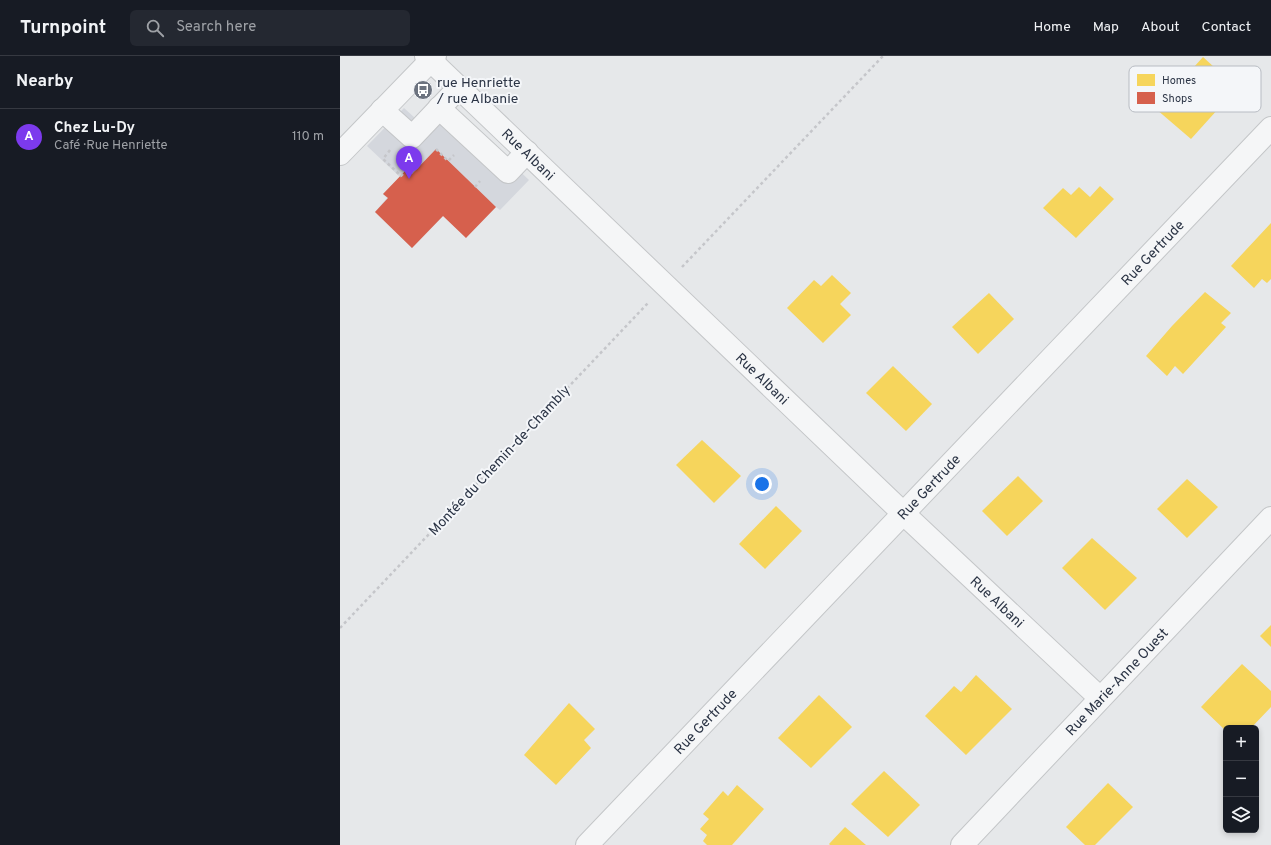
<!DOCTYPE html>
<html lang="en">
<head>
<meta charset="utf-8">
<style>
	body { margin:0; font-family:Overpass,sans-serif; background:#242831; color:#f1f3f6 }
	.controls { position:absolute; right:12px; bottom:12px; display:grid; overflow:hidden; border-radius:6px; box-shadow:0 2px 6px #0003 }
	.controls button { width:36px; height:36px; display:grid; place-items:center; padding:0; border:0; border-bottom:1px solid #363941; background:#171b24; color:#f1f3f6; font:20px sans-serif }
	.you { position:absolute; left:422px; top:428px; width:14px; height:14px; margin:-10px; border:3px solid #fff; border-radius:50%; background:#1a73e8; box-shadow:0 0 0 6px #1a73e833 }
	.badge { display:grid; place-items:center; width:26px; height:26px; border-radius:50%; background:#7c3aed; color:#fff; font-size:13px; font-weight:700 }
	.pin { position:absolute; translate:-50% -33px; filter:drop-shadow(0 1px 2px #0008) }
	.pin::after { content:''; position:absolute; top:21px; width:14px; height:12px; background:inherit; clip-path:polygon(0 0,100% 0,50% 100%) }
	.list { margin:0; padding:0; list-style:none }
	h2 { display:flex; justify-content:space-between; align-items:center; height:52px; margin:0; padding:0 16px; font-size:17px }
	h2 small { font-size:13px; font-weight:400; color:#9ea1a6 }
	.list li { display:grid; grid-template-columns:26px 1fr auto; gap:12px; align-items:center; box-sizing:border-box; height:56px; padding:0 16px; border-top:1px solid #363941 }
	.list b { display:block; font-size:15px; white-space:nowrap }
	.list p { margin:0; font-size:13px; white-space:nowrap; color:#9ea1a6 }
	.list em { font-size:13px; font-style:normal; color:#9ea1a6 }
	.icon { flex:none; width:22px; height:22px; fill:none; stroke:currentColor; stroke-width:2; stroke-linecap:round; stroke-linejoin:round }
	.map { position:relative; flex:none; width:931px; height:789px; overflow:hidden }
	header { display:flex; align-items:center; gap:24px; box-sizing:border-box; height:56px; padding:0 20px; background:#171b24; border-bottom:1px solid #363941 }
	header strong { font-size:19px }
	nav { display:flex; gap:22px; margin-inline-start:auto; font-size:14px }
	.search { width:280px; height:36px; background:#242831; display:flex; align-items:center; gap:10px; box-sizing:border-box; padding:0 14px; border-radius:6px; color:#9ea1a6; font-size:15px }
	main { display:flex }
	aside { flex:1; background:#171b24 }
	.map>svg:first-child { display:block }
	.built { fill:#d4d7dd }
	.homes { fill:#f6d55c }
	.shops { fill:#d6604d }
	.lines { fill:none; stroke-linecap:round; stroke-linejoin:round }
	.minor-casing { stroke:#c4c6c8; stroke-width:24 }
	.path { stroke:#c5c6ca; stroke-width:2.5; stroke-dasharray:3 3; stroke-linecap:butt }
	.minor { stroke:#f5f6f7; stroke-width:22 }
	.labels { text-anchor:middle; stroke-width:4; stroke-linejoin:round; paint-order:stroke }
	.poi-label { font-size:14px; fill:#2b3445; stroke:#f4f6f9; text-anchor:start }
	.street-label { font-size:14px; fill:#2b3445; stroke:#f4f6f9 }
	.key { fill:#f4f6f9; stroke:#b8bcc3; stroke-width:1 }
	.key-label { font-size:11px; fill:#2b3445 }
</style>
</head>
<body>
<header>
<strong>Turnpoint</strong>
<div class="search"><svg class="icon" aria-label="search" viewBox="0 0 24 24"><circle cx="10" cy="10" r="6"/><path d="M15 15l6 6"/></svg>Search here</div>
<nav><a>Home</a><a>Map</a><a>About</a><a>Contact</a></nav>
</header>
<main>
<aside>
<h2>Nearby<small></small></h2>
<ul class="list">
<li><span class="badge">A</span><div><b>Chez Lu-Dy</b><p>Café · Rue Henriette</p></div><em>110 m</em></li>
</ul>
</aside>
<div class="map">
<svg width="931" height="789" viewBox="0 0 931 789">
	<rect width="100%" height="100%" fill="#e6e8ea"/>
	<!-- built -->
	<polygon class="built" points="99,38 189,124 160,154 156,151 103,160 72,192 35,156 47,142 43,138 60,121 27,90 64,52 75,62"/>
	<!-- homes -->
	<g class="homes">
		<polygon points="863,1 897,32 851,83 816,53"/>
		<polygon points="760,130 774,143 736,182 703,152 723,132 731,139 739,131 750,141"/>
		<polygon points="931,167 931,223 927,227 922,223 914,232 891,210"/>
		<polygon points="492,219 511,237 500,248 511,259 483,287 447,252 474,224 481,230"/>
		<polygon points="865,236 891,257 881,267 886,271 843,318 835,310 827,320 806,300 832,270"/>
		<polygon points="649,237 674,263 638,298 612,271"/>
		<polygon points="553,310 592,348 566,375 526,337"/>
		<polygon points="362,384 401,420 374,447 336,409"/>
		<polygon points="678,420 703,445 667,480 642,455"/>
		<polygon points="847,423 878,451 847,482 817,453"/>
		<polygon points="436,450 462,475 425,513 399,488"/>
		<polygon points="752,482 797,522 765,554 722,512"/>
		<polygon points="931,569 931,591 920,580"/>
		<polygon points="902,608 931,635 931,651 911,672 886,672 886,675 861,651"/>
		<polygon points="636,619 672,653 626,699 585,660 614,630 621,636"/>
		<polygon points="479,639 512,671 471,712 438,682"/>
		<polygon points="229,647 255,673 244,684 251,692 216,729 184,699"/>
		<polygon points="544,715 580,749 548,781 511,748"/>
		<polygon points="768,727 793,751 755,789 745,789 726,771"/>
		<polygon points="397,729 424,753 392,789 367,789 363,785 367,779 360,773 369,763 363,758 383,735 388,740"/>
		<polygon points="505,771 526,789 490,789 489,788"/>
	</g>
	<!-- shops -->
	<polygon class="shops" points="96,93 156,151 126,182 103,160 72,192 35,156 48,142 43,138 67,113 72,118"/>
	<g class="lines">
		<!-- minor casing -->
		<g class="minor-casing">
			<g id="minor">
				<path id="s1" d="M86 0 564 458 760 642"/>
				<polyline points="99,52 168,116 187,96"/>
				<polyline points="42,54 72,81 110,41"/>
				<polyline points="0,98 95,0"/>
				<path id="s2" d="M247 789 931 72"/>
				<path id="s3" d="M622 789 931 462"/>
			</g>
		</g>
		<!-- path -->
		<g class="path">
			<polyline points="96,93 108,105 114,99"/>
			<polyline points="50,94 43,103 61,120 74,106"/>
			<polyline points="135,131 140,125"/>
			<polyline points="342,211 543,0"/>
			<polyline points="0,572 308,247"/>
		</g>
		<!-- minor -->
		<use href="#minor" class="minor"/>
	</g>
	<!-- icons -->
	<defs>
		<g id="bus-disc" transform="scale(1)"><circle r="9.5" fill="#6c737f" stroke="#f4f6f9"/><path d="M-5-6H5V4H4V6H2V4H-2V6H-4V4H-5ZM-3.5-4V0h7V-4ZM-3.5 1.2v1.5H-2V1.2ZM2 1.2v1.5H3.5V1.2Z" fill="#fff"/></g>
	</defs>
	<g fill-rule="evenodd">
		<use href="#bus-disc" x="83" y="34"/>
	</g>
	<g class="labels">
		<!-- poi labels -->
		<g class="poi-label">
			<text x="97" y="31">rue Henriette<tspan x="97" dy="16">/ rue Albanie</tspan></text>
		</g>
		<!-- street labels -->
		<g class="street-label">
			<text dy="5" stroke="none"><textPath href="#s1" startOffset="142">Rue Albani</textPath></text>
			<text dy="5" stroke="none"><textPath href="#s2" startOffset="819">Rue Gertrude</textPath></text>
			<text dy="5" stroke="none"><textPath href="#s1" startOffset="466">Rue Albani</textPath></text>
			<text transform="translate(159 404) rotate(-47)" y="5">Montée du Chemin-de-Chambly</text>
			<text dy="5" stroke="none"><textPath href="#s2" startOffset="495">Rue Gertrude</textPath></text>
			<text dy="5" stroke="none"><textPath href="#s1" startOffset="790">Rue Albani</textPath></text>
			<text dy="5" stroke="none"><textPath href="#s3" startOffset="225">Rue Marie-Anne Ouest</textPath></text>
			<text dy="5" stroke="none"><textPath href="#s2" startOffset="171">Rue Gertrude</textPath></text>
		</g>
	</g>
	<!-- legend -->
	<rect x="789" y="10" width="132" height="46" rx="6" class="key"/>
	<rect x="797" y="18" width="18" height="12" fill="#f6d55c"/>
	<rect x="797" y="36" width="18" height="12" fill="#d6604d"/>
	<g class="key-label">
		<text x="822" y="28">Homes</text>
		<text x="822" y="46">Shops</text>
	</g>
</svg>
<div class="controls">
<button>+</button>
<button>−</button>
<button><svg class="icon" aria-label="layers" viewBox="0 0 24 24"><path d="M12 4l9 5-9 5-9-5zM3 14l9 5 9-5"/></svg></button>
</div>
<div class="you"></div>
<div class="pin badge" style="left:69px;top:123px">A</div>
</div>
</main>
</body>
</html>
